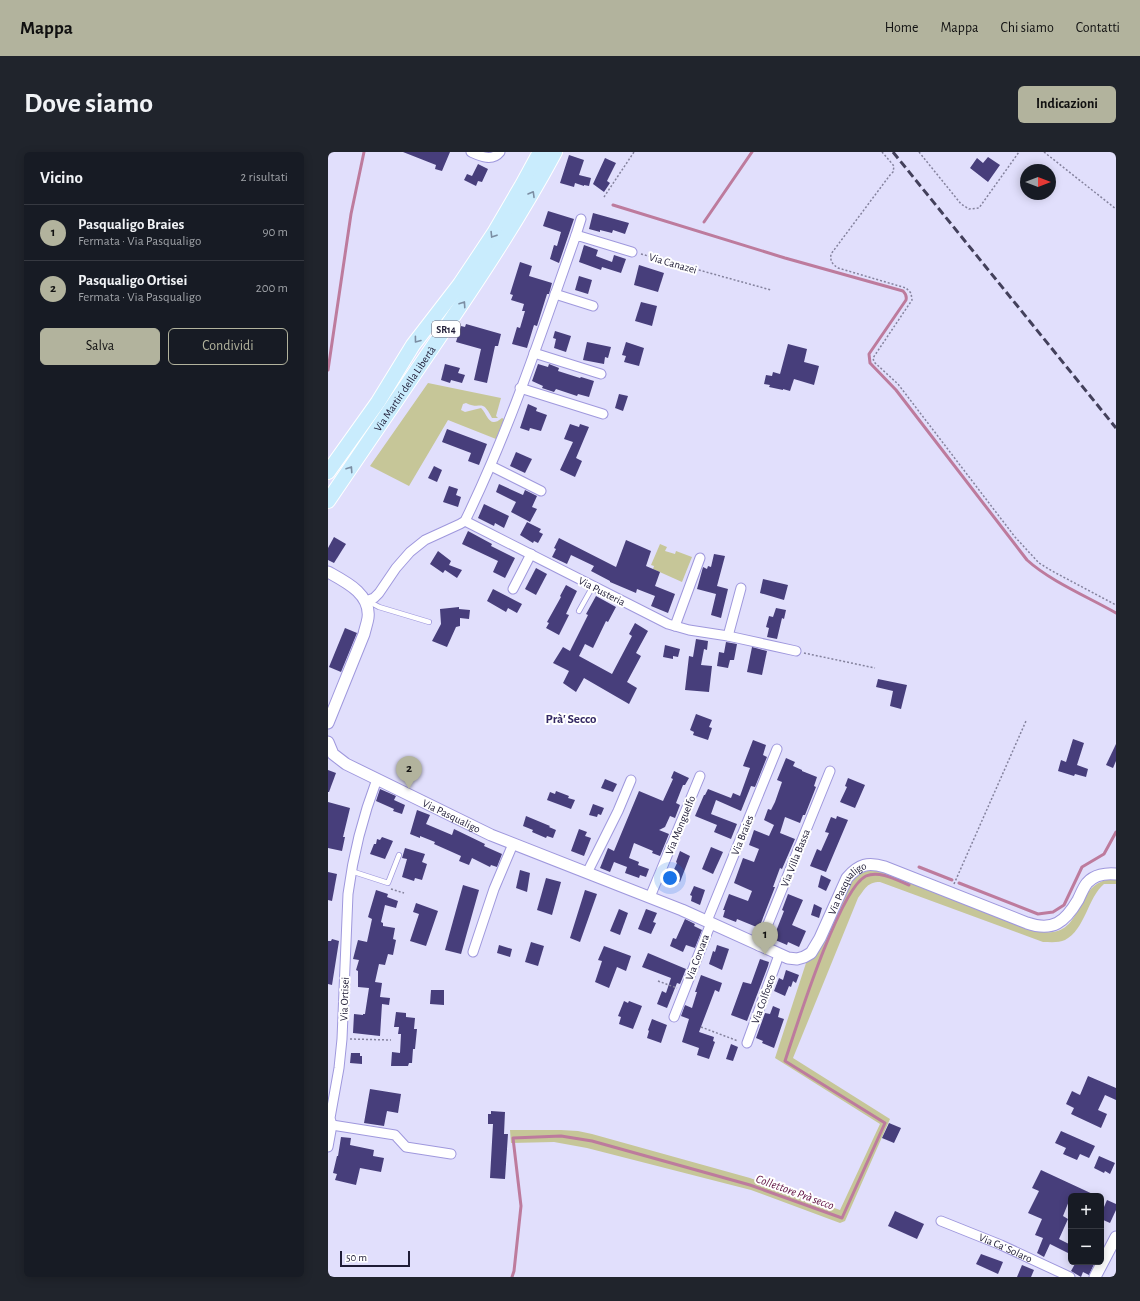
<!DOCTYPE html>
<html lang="it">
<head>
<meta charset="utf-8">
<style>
	body { margin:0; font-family:"Alegreya Sans",sans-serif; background:#20242c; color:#f1f3f6 }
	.controls { position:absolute; right:12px; bottom:12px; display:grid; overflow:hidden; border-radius:6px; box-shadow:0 2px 10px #0003 }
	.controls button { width:36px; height:36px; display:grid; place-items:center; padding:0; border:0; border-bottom:1px solid #363941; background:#171b24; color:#f1f3f6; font:20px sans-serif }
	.compass { position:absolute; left:692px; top:12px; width:36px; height:36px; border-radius:50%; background:#171b24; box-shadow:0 2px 10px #0003; rotate:90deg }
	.scale { position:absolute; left:12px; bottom:10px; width:70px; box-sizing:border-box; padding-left:4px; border:2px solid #1f1c36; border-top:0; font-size:11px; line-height:14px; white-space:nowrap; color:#1f1c36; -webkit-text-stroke:3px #fff; paint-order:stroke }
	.you { position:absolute; left:342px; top:726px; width:14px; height:14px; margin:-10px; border:3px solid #fff; border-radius:50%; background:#1a73e8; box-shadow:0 0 0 6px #1a73e833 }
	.badge { display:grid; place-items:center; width:26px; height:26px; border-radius:50%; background:#b2b39d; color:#111; font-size:13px; font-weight:700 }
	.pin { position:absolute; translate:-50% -33px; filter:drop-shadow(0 1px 2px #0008) }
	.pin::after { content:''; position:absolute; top:21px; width:14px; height:12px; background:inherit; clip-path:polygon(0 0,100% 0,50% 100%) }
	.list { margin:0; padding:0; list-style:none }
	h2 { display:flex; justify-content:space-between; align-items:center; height:52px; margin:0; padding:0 16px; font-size:17px }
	h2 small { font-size:13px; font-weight:400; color:#9ea1a6 }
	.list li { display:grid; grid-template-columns:26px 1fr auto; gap:12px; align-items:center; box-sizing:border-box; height:56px; padding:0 16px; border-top:1px solid #363941 }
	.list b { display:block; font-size:15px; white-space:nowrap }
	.list p { margin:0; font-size:13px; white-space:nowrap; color:#9ea1a6 }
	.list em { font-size:13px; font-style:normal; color:#9ea1a6 }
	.actions { display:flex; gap:8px; padding:12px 16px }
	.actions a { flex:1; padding:9px 0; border:1px solid #b2b39d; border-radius:6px; text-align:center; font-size:14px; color:#b2b39d }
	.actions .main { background:#b2b39d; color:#111 }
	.map { position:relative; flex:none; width:788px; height:1125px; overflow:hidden; border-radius:6px }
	header { display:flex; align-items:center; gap:24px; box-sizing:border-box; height:56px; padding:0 20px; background:#b2b39d; color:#111 }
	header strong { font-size:19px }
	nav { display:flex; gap:22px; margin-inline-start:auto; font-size:14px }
	.intro { display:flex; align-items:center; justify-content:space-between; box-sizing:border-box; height:96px; padding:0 24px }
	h1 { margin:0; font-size:28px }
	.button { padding:10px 18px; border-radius:6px; background:#b2b39d; color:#111; font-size:14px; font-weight:700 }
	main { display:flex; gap:24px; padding:0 24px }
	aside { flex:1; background:#171b24; border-radius:6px; box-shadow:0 2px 10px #0003 }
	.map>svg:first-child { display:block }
	.green { fill:#c6c698 }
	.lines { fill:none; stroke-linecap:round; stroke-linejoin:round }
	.stream { stroke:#bd7b9d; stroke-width:3 }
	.building { fill:#473e7b }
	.service-casing { stroke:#9f98dd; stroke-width:6 }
	.minor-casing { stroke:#9f98dd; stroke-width:11 }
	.tertiary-casing { stroke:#9f98dd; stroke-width:13 }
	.primary-casing { stroke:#fff; stroke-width:16 }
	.path { stroke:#84829d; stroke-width:1.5; stroke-dasharray:2 2; stroke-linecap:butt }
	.service { stroke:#fff; stroke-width:4.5 }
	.minor { stroke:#fff; stroke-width:9 }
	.tertiary { stroke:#fff; stroke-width:11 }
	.primary { stroke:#c9ecfd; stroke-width:14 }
	.rail { stroke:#43405b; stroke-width:3; stroke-dasharray:8 4; stroke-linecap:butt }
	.oneway { stroke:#7c8ea3 }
	.labels { text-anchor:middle; stroke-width:4; stroke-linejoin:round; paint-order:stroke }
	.shield { fill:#fff; stroke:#626072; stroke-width:1 }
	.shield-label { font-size:10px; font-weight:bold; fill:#1f1c36 }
	.street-label { font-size:11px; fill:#1f1c36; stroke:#fff }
	.water-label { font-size:12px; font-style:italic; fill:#5c0b3e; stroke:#fff }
	.quarter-label { font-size:13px; font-weight:bold; fill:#342964; stroke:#fff }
</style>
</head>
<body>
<header>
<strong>Mappa</strong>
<nav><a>Home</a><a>Mappa</a><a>Chi siamo</a><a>Contatti</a></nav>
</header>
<div class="intro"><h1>Dove siamo</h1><a class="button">Indicazioni</a></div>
<main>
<aside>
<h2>Vicino<small>2 risultati</small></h2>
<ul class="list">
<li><span class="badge">1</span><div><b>Pasqualigo Braies</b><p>Fermata · Via Pasqualigo</p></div><em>90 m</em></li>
<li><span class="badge">2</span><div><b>Pasqualigo Ortisei</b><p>Fermata · Via Pasqualigo</p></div><em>200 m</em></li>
</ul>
<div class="actions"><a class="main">Salva</a><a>Condividi</a></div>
</aside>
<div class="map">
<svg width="788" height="1125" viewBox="0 0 788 1125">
	<rect width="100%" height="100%" fill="#e1dffc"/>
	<!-- green -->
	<g class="green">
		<path d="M100 231 173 246 168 264 170 266H164C153 245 154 259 138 251L135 252 133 258 137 260 153 256C160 263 161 277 174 266L176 267 168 287 120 268 81 334 42 314Z"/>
		<polygon points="332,392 339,395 337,399 347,402 348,399 364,405 354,430 325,417 326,414 323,413"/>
		<path d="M541 718H548L557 720 703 778C710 779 717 781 725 780 757 776 747 727 788 727V732H776C760 745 757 778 737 788 731 791 722 790 715 790L552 730C539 730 537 737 530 746L465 906 562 967 517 1069 512 1071 423 1038 259 996 226 990 183 991 182 978H233L250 979 264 982 422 1026 512 1058 552 972 447 906 478 811 488 803 524 729 528 724Z"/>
	</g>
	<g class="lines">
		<!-- stream -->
		<g class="stream">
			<path d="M285 53 457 106 575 139C578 142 579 144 578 148L541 202 542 211 568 238 699 408C722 429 760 445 788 461"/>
			<polyline points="376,70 424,0"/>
			<polyline points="0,218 23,62 36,0"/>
			<polyline points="591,715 624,728"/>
			<polyline points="631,731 710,762 725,760 736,753 754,715 776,702 788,680"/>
			<path d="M184 1125 186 1119 193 1054 185 986 233 984 264 989 422 1033 514 1066 557 971 457 909C468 876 511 737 538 724 551 718 569 728 581 733"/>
		</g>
	</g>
	<!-- building -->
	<g class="building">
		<polygon points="75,0 122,0 114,19 107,17 108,13"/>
		<polygon points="241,3 256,8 251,23 263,26 261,34 256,33 256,34 247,31 246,35 232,31"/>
		<polygon points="660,5 672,13 660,30 642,16 649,6 655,11"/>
		<polygon points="277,6 288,11 279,29 282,31 276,40 265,32"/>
		<polygon points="150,12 160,17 154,30 150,29 148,34 136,28 139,22 144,24"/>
		<polygon points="220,59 246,67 231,111 222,107 226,93 229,94 233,80 215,74"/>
		<polygon points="265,61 301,71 297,82 285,78 284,81 272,78 272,80 261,77"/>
		<polygon points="256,93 270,98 268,104 284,110 286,103 298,107 293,121 274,115 273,118 251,110"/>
		<polygon points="192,110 204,114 201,124 224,131 221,142 219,142 209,174 206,173 199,196 184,192 189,175 192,176 197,159 194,159 196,152 183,148 185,143 182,142"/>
		<polygon points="311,113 336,121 330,140 306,133"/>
		<polygon points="251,124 264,128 260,142 247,138"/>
		<polygon points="313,150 329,154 324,174 307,169"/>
		<polygon points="138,172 173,182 170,194 167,194 159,231 146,228 153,197 128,190 133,174 137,175"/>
		<polygon points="227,179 243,184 238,200 226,196 228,187 225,186"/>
		<polygon points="259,190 283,195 280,206 277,205 276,212 255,208"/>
		<polygon points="298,190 316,196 311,214 296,210 298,204 294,203"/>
		<polygon points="460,192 479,197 476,210 491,214 486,233 466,227 462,239 455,237 455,238 441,235 442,233 436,232 438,223 444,224 445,220 452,222"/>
		<polygon points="117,212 132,216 130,221 137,223 134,231 123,228 122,231 113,228"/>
		<polygon points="210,212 220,215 221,212 231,216 230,219 252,226 253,225 266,229 261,245 250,242 249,244 228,237 226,240 214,236 215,234 204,229"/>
		<polygon points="291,242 300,244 295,259 287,256"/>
		<polygon points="200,252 209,256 208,259 219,263 213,279 202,276 201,279 192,276"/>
		<polygon points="242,272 251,275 252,272 261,275 248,306 254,309 247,325 232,318 245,290 236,287"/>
		<polygon points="119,277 159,292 151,313 140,309 143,301 114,290"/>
		<polygon points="188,300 204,307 197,321 182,314"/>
		<polygon points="106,314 114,318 109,330 100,326"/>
		<polygon points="171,332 195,343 197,338 209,344 204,355 209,357 202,370 183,360 188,350 168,340"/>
		<polygon points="121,334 130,337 128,343 133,345 130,355 115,350"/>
		<polygon points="156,352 181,364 176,376 167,371 166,374 150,366"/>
		<polygon points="199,370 213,377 211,380 215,382 210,391 206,389 205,391 192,383"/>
		<polygon points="140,379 164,392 163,394 187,406 177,426 165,420 170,409 134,392"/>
		<polygon points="6,385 18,392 6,411 0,408 0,396"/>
		<polygon points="231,386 288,415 298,388 323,399 318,414 332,420 327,434 347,442 340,461 323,454 327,444 309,437 308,441 282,430 282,429 263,419 266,414 243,403 239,412 224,405 228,397 226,396"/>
		<polygon points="110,399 123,409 121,413 134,418 129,426 117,418 115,421 102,412"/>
		<polygon points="386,402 397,404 389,434 400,437 393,466 383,463 388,442 369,437 375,415 379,417 380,414 383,415"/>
		<polygon points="208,416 219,422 208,443 197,437"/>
		<polygon points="435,427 460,433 456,448 432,441"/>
		<polygon points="238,433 249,439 238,462 241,463 231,483 218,476 221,471 219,470 233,445 232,444"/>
		<polygon points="165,437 194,452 189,461 180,456 178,460 159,449"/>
		<polygon points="268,444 288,455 280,470 278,469 265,496 257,492 251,504 284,522 304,484 301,482 307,471 320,479 308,501 313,504 299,530 309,536 301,552 256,526 248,540 235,531 241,519 225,511 235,495 242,499 260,463 258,462"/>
		<polygon points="131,455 131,457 142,458 141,467 132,466 132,474 128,475 119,495 104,489 113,472 112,457"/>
		<polygon points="448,456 458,458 456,467 454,466 449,487 439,485 441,476 438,475 441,464 445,465"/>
		<polygon points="17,476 29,481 13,520 1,515"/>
		<polygon points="368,487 380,489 379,498 376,497 373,513 384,514 381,540 357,538 361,504 365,505"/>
		<polygon points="398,490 409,492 406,508 402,508 400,516 389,514 391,500 396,501"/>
		<polygon points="337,493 352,497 350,505 345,504 345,507 335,505"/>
		<polygon points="424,495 439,499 434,523 419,520"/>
		<polygon points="550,527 579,533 573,557 562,554 565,539 548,535"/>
		<polygon points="368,562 384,568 381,575 384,576 380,588 365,583 366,580 362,578"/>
		<polygon points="745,587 756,591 749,613 760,617 758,625 747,622 746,624 730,619 733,608 738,610"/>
		<polygon points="425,588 438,593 435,603 439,605 427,635 423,634 413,659 388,648 383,662 409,672 403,687 386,680 389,673 367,664 376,643 377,643 380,637 403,646 405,641 412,644 422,616 415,614"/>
		<polygon points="788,592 788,609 785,616 778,613"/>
		<polygon points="458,606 467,610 465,614 474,618 474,619 489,625 486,634 488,635 477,663 475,663 472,671 457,665 452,681 467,687 454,717 452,716 445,735 447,735 431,776 409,767 408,770 395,765 397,758 395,758 401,742 420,749 424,739 406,731 415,706 426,710 431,697 421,693 426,678 441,684 446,673 436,668 440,657 443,658 447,650 454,630 449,628"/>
		<polygon points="0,618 8,621 1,640 0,640"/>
		<polygon points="346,619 361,626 357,633 355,633 348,651 352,653 347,666 342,664 337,675 331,678 341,682 332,704 324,701 325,699 306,691 301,706 311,710 310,713 321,717 318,725 312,723 311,726 297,721 299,715 286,710 282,720 272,716 280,696 286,699 311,639 335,649 345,627 343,626"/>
		<polygon points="520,626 537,633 527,656 512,650 519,635 517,634"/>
		<polygon points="277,627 289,632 285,640 273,636"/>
		<polygon points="52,637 68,644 66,648 77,653 74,662 65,659 66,657 48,649"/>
		<polygon points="228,639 241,644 240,646 247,648 243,657 219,648 222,640 227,642"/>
		<polygon points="0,650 22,656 15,685 17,685 14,699 0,696"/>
		<polygon points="265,652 276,656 273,663 270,662 269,665 261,663"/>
		<polygon points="89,658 102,663 98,672 124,683 126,677 157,692 156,694 174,702 169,715 163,713 162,715 144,706 141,713 131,709 133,704 106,692 107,690 92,684 92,686 82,682"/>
		<polygon points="198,664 222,674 221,675 228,678 225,686 219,684 218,686 204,680 205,678 195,674"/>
		<polygon points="509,664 520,668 498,720 482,714 489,697 493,699 501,681 497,680 503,665 508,667"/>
		<polygon points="251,677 259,680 257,684 263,686 256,704 243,699"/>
		<polygon points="54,685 65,689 57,707 42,702 46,692 48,692 49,687 52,688"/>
		<polygon points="383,695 395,700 385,722 374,717"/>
		<polygon points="77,696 97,702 94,710 99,712 94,728 87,726 86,729 74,725 79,707 74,706"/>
		<polygon points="352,699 362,704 352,730 342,726 349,711 348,710"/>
		<polygon points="192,718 202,721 199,740 188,736"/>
		<polygon points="0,720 9,722 4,749 0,748"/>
		<polygon points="493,723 503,728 498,739 490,735"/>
		<polygon points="218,726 233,730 224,763 209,758"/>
		<polygon points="135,733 151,738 133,802 117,798"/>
		<polygon points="366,734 377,738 372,753 363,749 364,744 362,743"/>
		<polygon points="48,738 60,742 59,745 70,749 68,756 57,753 53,770 55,771 55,774 67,776 65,787 68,788 65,803 60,802 57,813 51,812 47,830 54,831 52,845 62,846 61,853 54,852 52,884 25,881 26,862 35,863 35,862 37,862 41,836 30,835 30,819 28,818 31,808 25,807 30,788 39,790 44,767 40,765"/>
		<polygon points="257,738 269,742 252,790 242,786"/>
		<polygon points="460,742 475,748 464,773 478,779 471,795 460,790 459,793 445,787 456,759 454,758"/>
		<polygon points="88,751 110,759 98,794 82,789 91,762 85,760"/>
		<polygon points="486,752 494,756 491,766 483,763"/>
		<polygon points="291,757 300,761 292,783 282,779"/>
		<polygon points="318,757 329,761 325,770 328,771 323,782 310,777"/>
		<polygon points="357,767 367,772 366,774 374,778 367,796 358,793 355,800 342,794 345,786 348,787"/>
		<polygon points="4,787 11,789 4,833 0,832 0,789 3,789"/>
		<polygon points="203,790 216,794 210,814 197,810"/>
		<polygon points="171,793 184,797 182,805 169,801"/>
		<polygon points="389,793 401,797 394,818 381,812 385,799 387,800"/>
		<polygon points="276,794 303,804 298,819 289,815 281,836 267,830 274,809 270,808"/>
		<polygon points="320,801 358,817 352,832 349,831 339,856 329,852 334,839 338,841 343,826 314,815"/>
		<polygon points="432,807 441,810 440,814 419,869 403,863 415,830 423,832"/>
		<polygon points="458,818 471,823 468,831 465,829 463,835 461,834 457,844 446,839 451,826 455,828"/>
		<polygon points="373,823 394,831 391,840 387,838 371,880 386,885 385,889 387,890 381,907 369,903 371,896 354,890 361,867 353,864 357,853 364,856 369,840 367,840"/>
		<polygon points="103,838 116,838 116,853 102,852"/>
		<polygon points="296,849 300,851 301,849 314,854 305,877 291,872 293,865 290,864"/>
		<polygon points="445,854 452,857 450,865 456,867 446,896 434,891 435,889 428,886 437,861 442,862"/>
		<polygon points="68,860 78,861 78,865 87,866 86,877 89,877 87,897 85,897 84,911 81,911 80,914 63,914 64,900 72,901 73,882 70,882 71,875 66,875"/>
		<polygon points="324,867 339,873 333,891 319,886 321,879 320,878"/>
		<polygon points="403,892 410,895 405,909 398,907"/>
		<polygon points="23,901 32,901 32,904 34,904 34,912 22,911"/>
		<polygon points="760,924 788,936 788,948 777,943 770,958 779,962 773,976 743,962 746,956 738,952 744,939 752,943"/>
		<polygon points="42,937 73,942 70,961 59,959 56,974 36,971"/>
		<polygon points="163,959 177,960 176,982 180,982 177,1027 162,1026 165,972 160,972 160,962 163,962"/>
		<polygon points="561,971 573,976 566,991 554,986"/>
		<polygon points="733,979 767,994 761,1006 752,1002 749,1008 735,1002 738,996 727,991"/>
		<polygon points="13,985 23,986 22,993 46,998 45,1004 56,1006 53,1020 32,1016 28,1033 7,1028 9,1022 5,1021 9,1004 10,1004"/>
		<polygon points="771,1004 787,1011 782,1022 777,1019 776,1021 766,1016"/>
		<polygon points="713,1018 769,1044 743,1044 735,1064 740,1067 731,1087 743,1093 740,1101 722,1092 716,1105 709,1101 715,1086 707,1083 714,1067 700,1061 711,1039 704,1036"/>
		<polygon points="779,1048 788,1052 788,1058 782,1071 773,1067 773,1062"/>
		<polygon points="567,1059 596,1072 589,1087 560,1074"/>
		<polygon points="653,1102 675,1110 670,1122 648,1112"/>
		<polygon points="748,1110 767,1110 761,1123 755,1120 753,1125 743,1119"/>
		<polygon points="694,1113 706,1118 703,1125 689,1125"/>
	</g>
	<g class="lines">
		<!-- service casing -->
		<g class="service-casing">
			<g id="service">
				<polyline points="40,449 51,455 101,470"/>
				<polyline points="251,459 265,434"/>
				<polyline points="23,719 60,731 71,703"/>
			</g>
		</g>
		<!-- minor casing -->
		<g class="minor-casing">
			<g id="minor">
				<path d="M143 0C152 4 164 10 172 0"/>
				<polyline points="248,83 253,67"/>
				<polyline points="227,142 265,154"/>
				<polyline points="206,201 273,222"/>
				<polyline points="192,236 275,262"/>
				<polyline points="163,314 213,339"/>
				<polyline points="137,369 340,472 361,478 400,484 468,499"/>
				<polyline points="185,437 203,402"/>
				<path d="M38 449 46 446 51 441 68 416 82 400 97 388 132 372 137 369C182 277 214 179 248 83L304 100"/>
				<polyline points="347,474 372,406"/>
				<polyline points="400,484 413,436"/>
				<polyline points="259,721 290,659 303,628"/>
				<polyline points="322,745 372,624"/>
				<polyline points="379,769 449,597"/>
				<polyline points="431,794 502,619"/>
				<polyline points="145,800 166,737 185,692"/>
				<polyline points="346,865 383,771"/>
				<polyline points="419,891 451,803"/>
				<polyline points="4,973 67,983 78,995 123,1002"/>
				<path d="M0 995 4 973 2 966 11 916 14 887 20 742C25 703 35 664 49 627"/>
				<path id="s1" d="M613 1069 673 1093 742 1125"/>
			</g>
		</g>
		<!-- tertiary casing -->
		<g class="tertiary-casing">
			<g id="tertiary">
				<path d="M0 420C18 430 43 442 40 466 39 472 37 477 36 482L0 571"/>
				<path id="s2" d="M0 590 5 602 18 612 163 683 354 758 460 806 469 807 476 805 483 801 492 786 519 726C531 712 540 710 557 715L699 771C725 780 737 770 750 748 753 742 755 736 759 731 766 723 778 721 788 722"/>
				<polyline points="767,1125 788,1085"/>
			</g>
		</g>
		<!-- primary casing -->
		<g class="primary-casing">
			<g id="primary">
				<polyline points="0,320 50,250 85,193 132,132 166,81 194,33 212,0"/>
				<path id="s3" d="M0 349C35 297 71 245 106 193 149 130 191 67 227 0"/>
			</g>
		</g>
		<!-- path -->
		<g class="path">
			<path d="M554 0 566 14 565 20 562 23 503 102C502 109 504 112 510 116L578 136 583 141 584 148 545 206 546 210 570 232 687 385 711 411 724 419 788 453"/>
			<polyline points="591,0 633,52 641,57 651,56 691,0"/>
			<polyline points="716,0 788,57"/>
			<polyline points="276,45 306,0"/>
			<polyline points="313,102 443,138"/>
			<polyline points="476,501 547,516"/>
			<polyline points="626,732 698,569"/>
			<polyline points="63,737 76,741"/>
			<polyline points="330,829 349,836"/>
			<polyline points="373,875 410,889"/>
			<polyline points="22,887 63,888"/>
		</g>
		<!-- service -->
		<use href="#service" class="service"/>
		<!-- minor -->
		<use href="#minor" class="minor"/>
		<!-- tertiary -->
		<use href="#tertiary" class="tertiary"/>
		<!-- primary -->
		<use href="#primary" class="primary"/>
		<!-- rail -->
		<polyline class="rail" points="565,0 788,276"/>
	</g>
	<!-- one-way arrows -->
	<defs><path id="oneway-chevron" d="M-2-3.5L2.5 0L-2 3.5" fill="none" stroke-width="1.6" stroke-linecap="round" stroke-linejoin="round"/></defs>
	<g class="oneway">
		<use href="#oneway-chevron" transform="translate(204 42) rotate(-60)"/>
		<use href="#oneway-chevron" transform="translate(165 83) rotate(122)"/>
		<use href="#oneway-chevron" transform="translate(135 152) rotate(-56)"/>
		<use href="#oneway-chevron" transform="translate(89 188) rotate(127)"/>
		<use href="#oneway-chevron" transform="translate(22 317) rotate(-56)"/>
	</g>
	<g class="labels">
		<!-- shield labels -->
		<rect class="shield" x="104" y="169" width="28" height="16" rx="3"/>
		<g class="shield-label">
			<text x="118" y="181">SR14</text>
		</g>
		<!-- street labels -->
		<g class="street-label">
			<text transform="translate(345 111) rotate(16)" y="4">Via Canazei</text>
			<text dy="4" stroke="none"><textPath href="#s3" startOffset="136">Via Martiri della Libertà</textPath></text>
			<text transform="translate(274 439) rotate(27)" y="4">Via Pusteria</text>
			<text dy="4" stroke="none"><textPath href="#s2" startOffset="147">Via Pasqualigo</textPath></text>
			<text transform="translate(352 673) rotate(-68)" y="4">Via Monguelfo</text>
			<text transform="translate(414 683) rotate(-68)" y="4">Via Braies</text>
			<text transform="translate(467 706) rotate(-68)" y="4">Via Villa Bassa</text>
			<text dy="4" stroke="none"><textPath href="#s2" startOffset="612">Via Pasqualigo</textPath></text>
			<text transform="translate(369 805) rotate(-69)" y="4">Via Corvara</text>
			<text transform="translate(16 847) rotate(-88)" y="4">Via Ortisei</text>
			<text transform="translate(435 847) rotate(-70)" y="4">Via Colfosco</text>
			<text dy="4" stroke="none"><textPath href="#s1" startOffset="70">Via Ca' Solaro</textPath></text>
		</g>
		<!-- water labels -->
		<g class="water-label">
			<text transform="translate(467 1040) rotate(20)" y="4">Collettore Prà secco</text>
		</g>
		<!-- quarter labels -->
		<g class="quarter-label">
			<text x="243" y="571">Prà' Secco</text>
		</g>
	</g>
</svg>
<div class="controls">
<button>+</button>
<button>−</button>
</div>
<svg class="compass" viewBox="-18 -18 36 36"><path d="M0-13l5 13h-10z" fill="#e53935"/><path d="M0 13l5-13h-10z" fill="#9ea1a6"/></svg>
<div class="scale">50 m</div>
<div class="you"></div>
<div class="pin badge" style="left:437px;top:803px">1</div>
<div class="pin badge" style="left:81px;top:637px">2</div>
</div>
</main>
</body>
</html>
